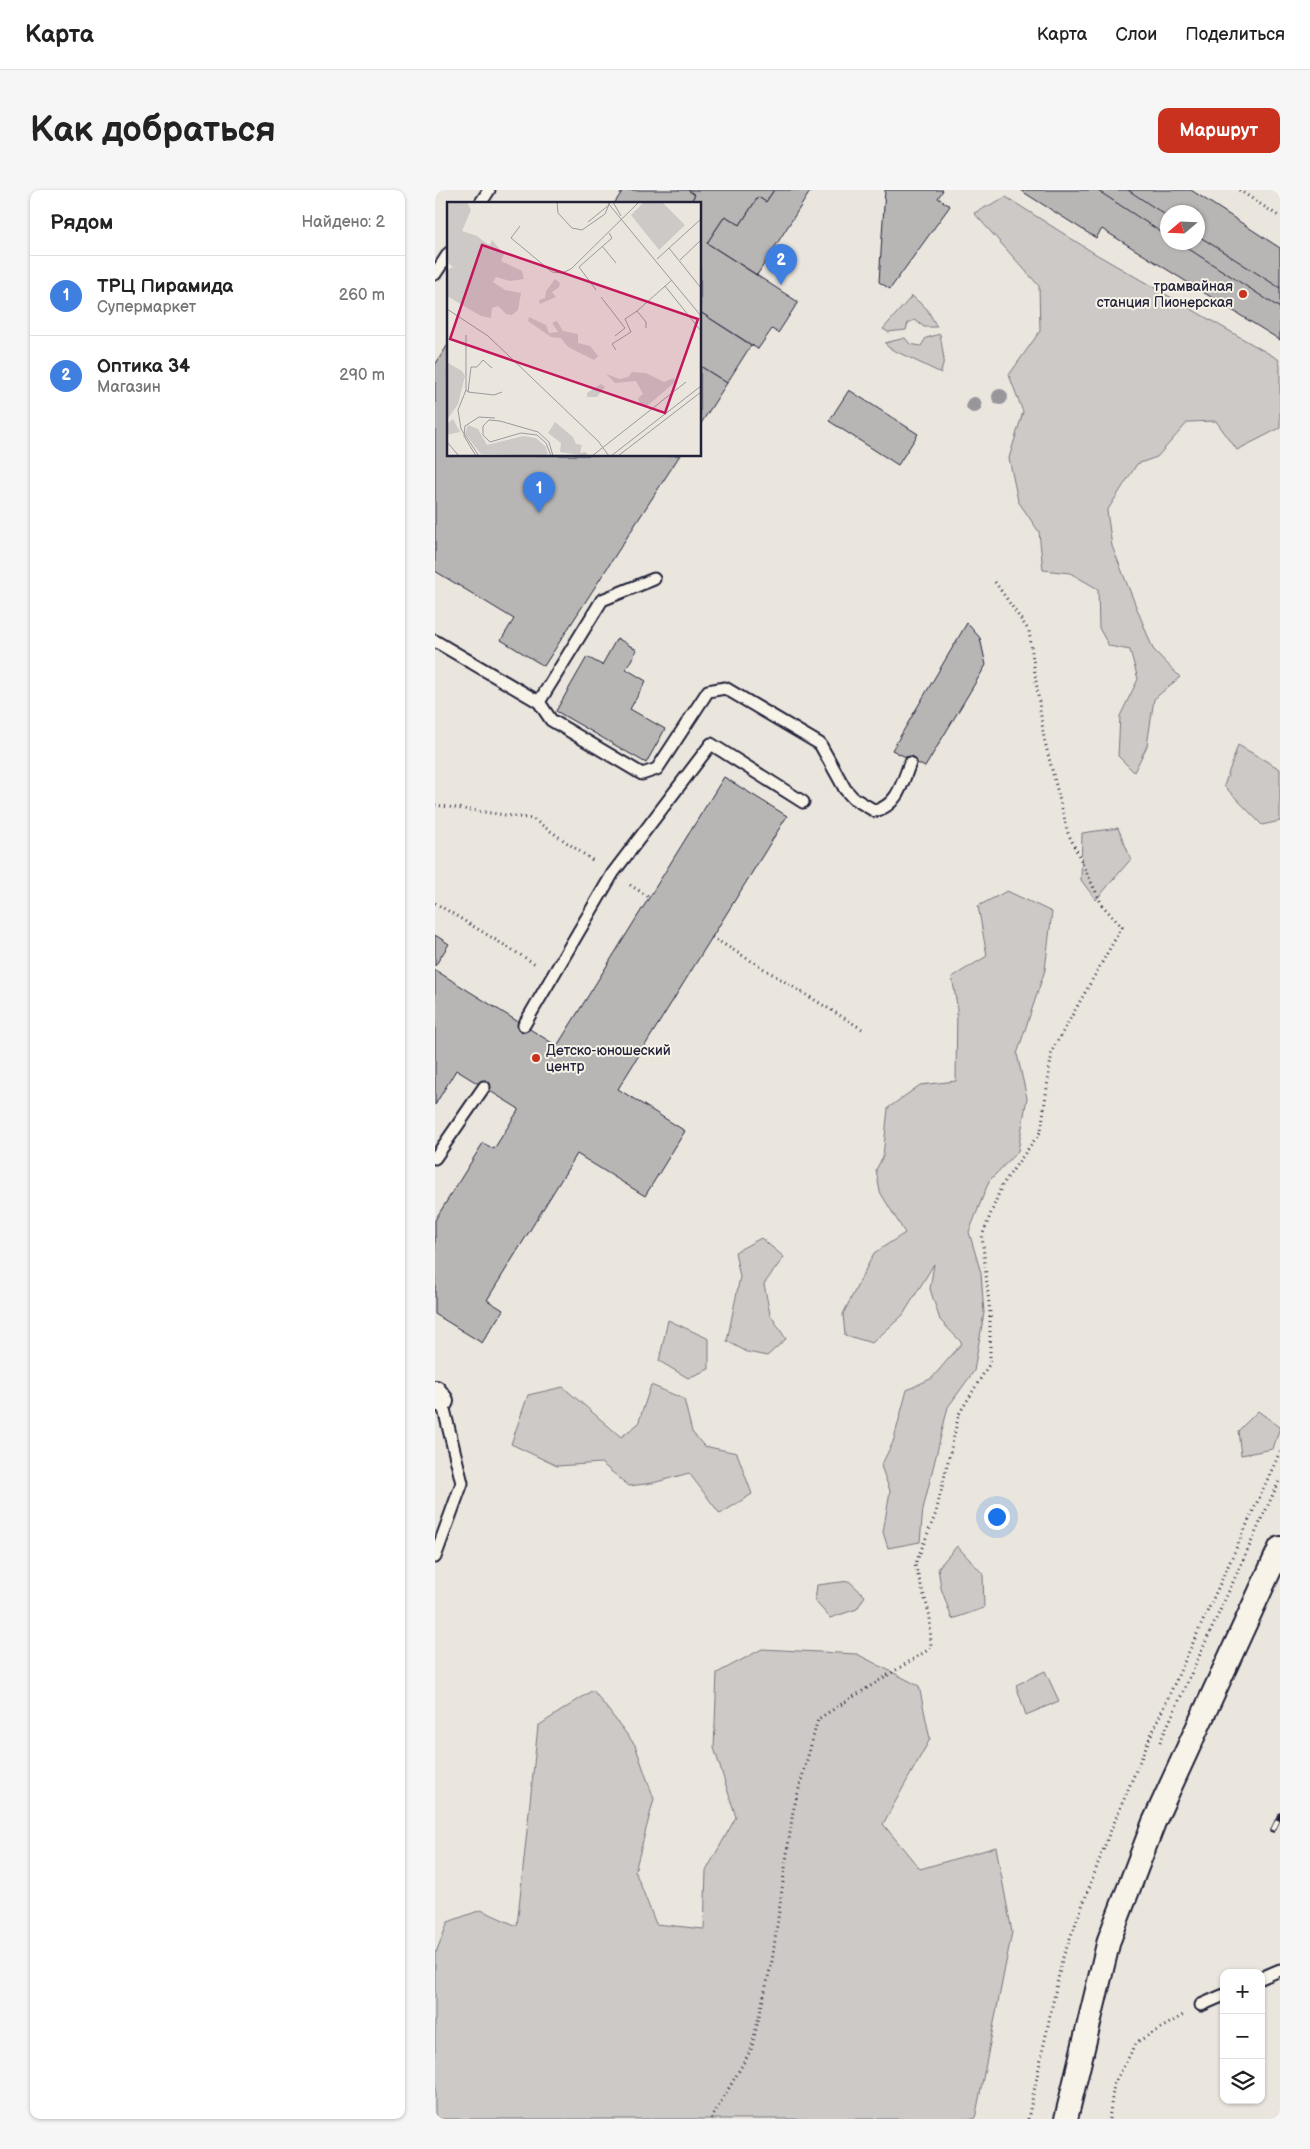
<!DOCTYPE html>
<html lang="ru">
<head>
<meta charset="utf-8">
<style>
	body { margin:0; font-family:"Balsamiq Sans",sans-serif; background:#f6f6f6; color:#222 }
	.controls { position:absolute; right:15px; bottom:15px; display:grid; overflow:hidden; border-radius:10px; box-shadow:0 1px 4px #0004 }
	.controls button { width:45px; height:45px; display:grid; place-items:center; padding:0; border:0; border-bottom:1px solid #e0e0e0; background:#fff; color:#222; font:25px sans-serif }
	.compass { position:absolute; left:725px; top:15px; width:45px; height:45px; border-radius:50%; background:#fff; box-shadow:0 1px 4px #0004; rotate:251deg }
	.you { position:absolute; left:561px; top:1326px; width:18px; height:18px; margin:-12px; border:4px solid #fff; border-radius:50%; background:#1a73e8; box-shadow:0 0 0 8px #1a73e833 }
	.badge { display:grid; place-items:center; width:32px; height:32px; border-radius:50%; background:#c8321e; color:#fff; font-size:16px; font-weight:700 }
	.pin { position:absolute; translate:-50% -41px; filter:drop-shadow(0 1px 2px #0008) }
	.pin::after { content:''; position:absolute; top:26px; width:18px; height:15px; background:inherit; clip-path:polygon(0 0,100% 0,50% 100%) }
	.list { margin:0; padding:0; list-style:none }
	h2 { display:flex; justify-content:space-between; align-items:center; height:65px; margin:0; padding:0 20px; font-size:21px }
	h2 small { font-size:16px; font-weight:400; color:#767676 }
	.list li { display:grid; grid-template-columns:32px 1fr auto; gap:15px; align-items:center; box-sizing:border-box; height:80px; padding:0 20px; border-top:1px solid #e0e0e0 }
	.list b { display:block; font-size:19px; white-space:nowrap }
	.list p { margin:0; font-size:16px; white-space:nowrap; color:#767676 }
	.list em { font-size:16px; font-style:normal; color:#767676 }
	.icon { flex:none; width:28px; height:28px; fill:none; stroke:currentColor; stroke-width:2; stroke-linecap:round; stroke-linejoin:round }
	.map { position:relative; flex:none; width:845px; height:1929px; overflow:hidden; border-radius:10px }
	header { display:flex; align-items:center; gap:30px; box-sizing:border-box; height:70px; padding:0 25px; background:#fff; border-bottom:1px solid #e0e0e0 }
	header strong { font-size:24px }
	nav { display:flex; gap:28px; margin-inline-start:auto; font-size:18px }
	.intro { display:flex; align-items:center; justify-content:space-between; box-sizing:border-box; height:120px; padding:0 30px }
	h1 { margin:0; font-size:35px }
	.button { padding:12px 22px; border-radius:10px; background:#c8321e; color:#fff; font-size:18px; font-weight:700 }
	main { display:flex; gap:30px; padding:0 30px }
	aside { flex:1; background:#fff; border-radius:10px; box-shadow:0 1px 4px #0004 }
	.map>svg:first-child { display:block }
	.green { fill:#cdc9c6; stroke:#787680 }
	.building { fill:#b8b6b5; stroke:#22223b; fill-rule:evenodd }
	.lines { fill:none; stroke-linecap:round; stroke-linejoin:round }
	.service-casing { stroke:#22223b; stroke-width:15 }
	.minor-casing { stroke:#22223b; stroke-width:26 }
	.path { stroke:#22223b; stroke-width:3; stroke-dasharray:1 4; stroke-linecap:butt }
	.service { stroke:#f7f3e8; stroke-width:11 }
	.minor { stroke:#f7f3e8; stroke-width:22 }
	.tram { stroke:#22223b; stroke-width:1 }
	.rail-casing { stroke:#22223b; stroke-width:5.5 }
	.rail { stroke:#f7f3e8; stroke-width:4; stroke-dasharray:11; stroke-linecap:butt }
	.tree { fill:#98969b }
	.poi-dot { fill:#c8321e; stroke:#f7f3e8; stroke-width:2 }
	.labels { text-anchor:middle; stroke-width:4; stroke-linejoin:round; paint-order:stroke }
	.poi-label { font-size:14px; fill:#22223b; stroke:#f7f3e8; text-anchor:end }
	.inset-road { fill:none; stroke:#9a989d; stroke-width:1 }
	.view { fill:#c2185b; fill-opacity:0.15; stroke:#c2185b; stroke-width:2.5 }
	.inset-edge { fill:none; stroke:#22223b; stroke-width:2.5 }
</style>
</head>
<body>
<header>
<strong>Карта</strong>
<nav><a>Карта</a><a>Слои</a><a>Поделиться</a></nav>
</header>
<div class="intro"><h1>Как добраться</h1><a class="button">Маршрут</a></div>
<main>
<aside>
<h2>Рядом<small>Найдено: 2</small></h2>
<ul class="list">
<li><span class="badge" style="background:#3f7fe0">1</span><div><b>ТРЦ Пирамида</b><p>Супермаркет</p></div><em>260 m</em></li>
<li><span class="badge" style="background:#3f7fe0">2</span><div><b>Оптика 34</b><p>Магазин</p></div><em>290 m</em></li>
</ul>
</aside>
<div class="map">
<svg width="845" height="1929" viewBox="0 0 845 1929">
	<rect width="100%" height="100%" fill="#eae6de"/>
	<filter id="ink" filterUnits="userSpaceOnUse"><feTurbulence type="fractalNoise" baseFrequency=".02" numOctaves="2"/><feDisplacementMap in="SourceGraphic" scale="10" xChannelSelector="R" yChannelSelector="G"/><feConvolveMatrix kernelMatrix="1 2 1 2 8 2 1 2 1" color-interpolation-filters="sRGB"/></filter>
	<g filter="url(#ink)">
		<!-- green -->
		<g class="green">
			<polygon points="571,7 659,63 843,169 845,175 845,238 802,260 781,231 753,232 722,267 702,274 672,321 677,356 718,459 745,487 719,509 712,556 699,582 683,566 685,526 703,489 695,460 674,456 664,438 663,399 635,383 608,380 604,342 583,311 574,268 588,222 574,185 605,141 604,96 539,23"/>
			<polygon points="477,106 492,119 502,137 489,137 480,130 473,133 471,140 453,142 448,139"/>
			<polygon points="505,144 509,169 506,183 454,158 450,153 470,148 475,154 486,156 491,148"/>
			<polygon points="803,555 845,579 845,631 827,635 789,596"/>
			<polygon points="683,638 696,669 661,710 646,690 647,643"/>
			<polygon points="572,701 617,722 610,780 582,864 592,908 583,961 554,991 534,1042 546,1083 549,1123 539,1181 513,1217 488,1319 485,1352 453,1358 448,1342 455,1301 446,1276 458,1252 472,1200 497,1188 527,1153 505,1130 495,1099 499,1074 468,1125 437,1153 410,1145 408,1124 439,1063 470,1043 445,1002 441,980 448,966 453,918 485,895 521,891 522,815 517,787 552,766 543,716"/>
			<polygon points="326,1048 349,1067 329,1094 335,1124 351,1149 332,1166 312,1162 292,1151 305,1087 300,1062"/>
			<polygon points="233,1130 274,1149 274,1179 253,1188 224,1171"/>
			<polygon points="216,1195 249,1209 257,1242 269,1256 302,1263 317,1304 285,1324 254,1283 218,1293 194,1296 166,1273 122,1276 76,1254 93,1205 128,1197 186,1247 203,1234"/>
			<polygon points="823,1221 845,1237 838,1259 806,1265 803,1241"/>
			<polygon points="522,1356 548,1384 549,1418 517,1429 506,1398 503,1378"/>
			<polygon points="414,1391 430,1406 422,1419 395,1428 380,1411 382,1395"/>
			<polygon points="327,1459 422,1464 484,1496 495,1549 448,1634 485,1679 561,1657 577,1742 540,1929 0,1929 0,1765 13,1732 46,1720 82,1736 103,1536 158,1500 200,1555 219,1609 200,1681 221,1734 269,1739 271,1681 301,1627 279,1558 282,1483"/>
			<polygon points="610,1481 624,1511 591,1525 581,1495"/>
		</g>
		<!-- building -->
		<g class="building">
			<polygon points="188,0 253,0 260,5 254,14 179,14"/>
			<polygon points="253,0 339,0 331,12 323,7 305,35 290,26 272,53 363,112 343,143 337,139 323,159 265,122 265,14 254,14 260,5"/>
			<polygon points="339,0 376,0 322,85 272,53 290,26 305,35 323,7 331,12"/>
			<polygon points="450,0 508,0 503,8 515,16 455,99 444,92"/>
			<path d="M585 0H756L845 58V150L667 39 661 48ZM732 22H762V52H732Z"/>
			<polygon points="265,122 316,155 292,193 265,176"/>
			<polygon points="14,153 14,265 245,265 109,476 66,450 79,429 0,381 0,175"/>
			<polygon points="265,176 292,193 265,235"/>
			<polygon points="414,200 483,244 463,275 394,231"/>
			<polygon points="532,433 545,448 551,475 490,577 457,560"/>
			<polygon points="182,448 202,460 191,479 211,491 195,519 230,539 211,573 121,521 152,467 167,475"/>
			<polygon points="289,587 352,626 183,899 250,941 210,1006 142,964 52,1110 68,1120 47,1153 0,1124 0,1030 48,953 59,959 84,919 21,880 0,915 0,780 122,856"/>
			<polygon points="0,745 14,754 0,776"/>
		</g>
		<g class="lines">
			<!-- service casing -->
			<g class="service-casing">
				<g id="service">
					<polyline points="45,14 54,0"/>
					<polyline points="0,84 14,63"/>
					<polyline points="0,451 104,512 167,410 219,389"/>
					<path d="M104 512 116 530 207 584 222 579 273 501 290 498 385 554 410 599 418 608 440 621C463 615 467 593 475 573"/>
					<polyline points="89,835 178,683 276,554 368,612"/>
					<polyline points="0,968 49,897"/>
					<polyline points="0,1367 27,1293 7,1211"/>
					<polyline points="826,1788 845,1780"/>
					<polyline points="766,1815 789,1805"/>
				</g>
			</g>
			<!-- minor casing -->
			<g class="minor-casing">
				<g id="minor">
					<polyline points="0,1202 7,1211"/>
					<polyline points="631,1929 674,1750 719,1632 845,1358"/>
				</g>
			</g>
			<!-- path -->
			<g class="path">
				<polyline points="804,0 845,27"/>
				<polyline points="0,615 98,629 160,672"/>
				<polyline points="195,695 214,707"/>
				<polyline points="0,713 102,775"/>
				<polyline points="277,747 427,839"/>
				<polyline points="725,1552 845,1289"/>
				<polyline points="276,1929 316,1860 337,1771 358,1621 383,1529 496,1458 495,1426 480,1375 501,1323 524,1224 555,1173 555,1123 547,1046 567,995 606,941 617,861 687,737 667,715 633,643 609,548 594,441 560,392"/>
				<polyline points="593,1929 627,1770 673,1647 716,1545 845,1262"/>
				<polyline points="674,1929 679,1894 702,1852 750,1824"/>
			</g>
			<!-- service -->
			<use href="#service" class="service"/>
			<!-- minor -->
			<use href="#minor" class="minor"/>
			<!-- tram -->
			<g class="tram">
				<polyline points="662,0 732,46"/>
				<polyline points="693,0 732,26"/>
				<polyline points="762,45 845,98"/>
				<polyline points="743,52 845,118"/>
			</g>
			<!-- rail casing -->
			<g class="rail-casing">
				<polyline id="rail" points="838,1640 845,1625"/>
			</g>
			<!-- rail -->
			<use href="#rail" class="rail"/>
		</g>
		<!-- trees -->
		<g class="tree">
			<circle cx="565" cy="207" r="8"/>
			<circle cx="539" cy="215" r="8"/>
		</g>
	</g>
	<!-- markers -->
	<g class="poi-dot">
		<circle cx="808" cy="104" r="5"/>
		<circle cx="101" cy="868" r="5"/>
	</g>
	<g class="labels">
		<!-- poi labels -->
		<g class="poi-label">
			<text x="798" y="101">трамвайная<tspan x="798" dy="16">станция Пионерская</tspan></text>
			<text x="111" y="865" text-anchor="start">Детско-юношеский<tspan x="111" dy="16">центр</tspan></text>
		</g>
	</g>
	<!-- overview -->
	<g transform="translate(12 12)">
		<rect width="254" height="254" fill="#eae6de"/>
		<path d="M0 0H20L24 8 15 29 30 34 39 41 43 43 45 38 57 52 54 59 75 69 77 77 63 79 49 75 46 80 58 88 74 91 71 108 65 113 59 112 51 104 45 106 44 116 34 114 0 94V68L6 65 0 60ZM197 0H215L238 23 212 48 184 13ZM108 77 113 81 112 85 105 90 109 95 93 102 92 98 98 96 99 89ZM82 115 99 123 102 131 111 130 105 121 110 119 116 129 131 132V141L143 144 151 154 147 158 121 145 114 136 104 135 81 119ZM1 161 15 169 18 174 11 202 0 218ZM185 170 199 171 217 180 227 176 228 180 200 204H194L191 196 196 192 189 179 168 181 159 172 173 177 181 175ZM154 182 158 185 150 195H140V191ZM6 217 13 230 0 233V222ZM108 220 126 235 129 242 135 243 133 251 139 250 141 254 113 250 114 241 101 231ZM21 223 31 227 40 243 76 234 89 236 99 245 101 254 34 252 18 232Z" fill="#cdc9c6"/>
		<path class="inset-road" d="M110 0 111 11 125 26 135 28 158 12 163 0M160 0 254 114M166 0 174 14M141 20 162 3M73 24 64 36 105 70 115 71 124 67 192 0M155 44 169 61M222 46 254 86M210 57 254 17M233 58 254 38M218 84 254 129M149 88 132 65 165 36 162 31M154 95 178 126 168 134M0 107 41 134 151 239 162 254M199 126V120L190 109 225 78M19 133V188M169 148 165 142 184 130 178 117 190 109M21 190 47 193 55 190M0 240 12 254M29 254 17 234 18 224 32 215 48 216M32 254 14 227 11 208 19 188 21 190 24 165H30L36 158 45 166M104 254 99 241 90 233 74 231 43 240 36 233V224L42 218 53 219 91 230 102 240 106 254M145 254 239 180M164 254 254 184M171 254 254 190"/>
		<path class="view" d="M35 43 251 117 218 211 3 137Z"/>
		<rect width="254" height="254" class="inset-edge"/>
	</g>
</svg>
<div class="controls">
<button>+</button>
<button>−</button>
<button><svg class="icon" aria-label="layers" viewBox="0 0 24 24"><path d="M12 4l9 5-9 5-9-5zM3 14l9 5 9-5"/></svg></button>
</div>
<svg class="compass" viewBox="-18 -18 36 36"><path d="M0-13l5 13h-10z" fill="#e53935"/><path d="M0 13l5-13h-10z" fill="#767676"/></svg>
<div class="you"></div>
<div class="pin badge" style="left:104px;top:323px;background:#3f7fe0">1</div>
<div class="pin badge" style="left:346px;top:95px;background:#3f7fe0">2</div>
</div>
</main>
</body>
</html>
